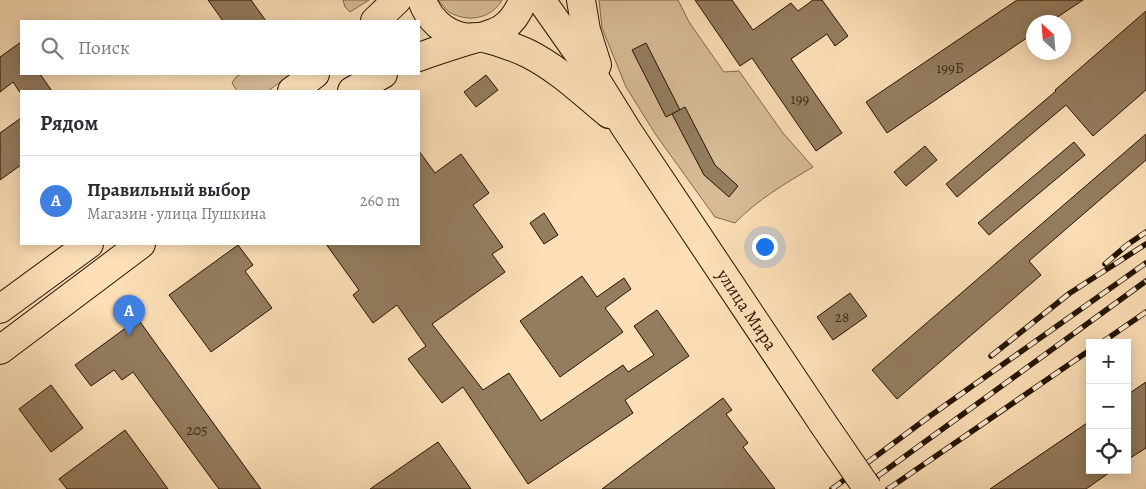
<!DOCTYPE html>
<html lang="ru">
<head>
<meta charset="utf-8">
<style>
	body { margin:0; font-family:Alegreya,serif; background:#f2f2f3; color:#2b2b33 }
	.controls { position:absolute; right:15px; bottom:15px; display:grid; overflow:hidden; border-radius:0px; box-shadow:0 2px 12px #0003 }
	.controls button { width:45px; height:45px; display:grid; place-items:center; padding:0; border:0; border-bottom:1px solid #e1e1e2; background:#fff; color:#2b2b33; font:25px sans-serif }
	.compass { position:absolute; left:1026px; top:15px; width:45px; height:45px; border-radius:50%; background:#fff; box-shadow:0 2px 12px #0003; rotate:334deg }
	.you { position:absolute; left:764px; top:246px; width:18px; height:18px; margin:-12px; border:4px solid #fff; border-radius:50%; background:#1a73e8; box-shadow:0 0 0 8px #1a73e833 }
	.badge { display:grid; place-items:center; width:32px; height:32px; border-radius:50%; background:#8f2418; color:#fff; font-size:16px; font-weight:700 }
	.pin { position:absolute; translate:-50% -41px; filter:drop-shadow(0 1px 2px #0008) }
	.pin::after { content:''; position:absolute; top:26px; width:18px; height:15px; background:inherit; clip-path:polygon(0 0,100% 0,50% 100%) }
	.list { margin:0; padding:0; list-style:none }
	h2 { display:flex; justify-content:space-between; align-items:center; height:65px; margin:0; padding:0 20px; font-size:21px }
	h2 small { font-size:16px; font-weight:400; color:#7c7c81 }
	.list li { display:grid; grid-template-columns:32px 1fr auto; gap:15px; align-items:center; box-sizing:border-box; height:90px; padding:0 20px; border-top:1px solid #e1e1e2 }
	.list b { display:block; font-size:19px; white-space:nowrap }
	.list p { margin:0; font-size:16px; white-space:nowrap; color:#7c7c81 }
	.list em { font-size:16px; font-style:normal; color:#7c7c81 }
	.icon { flex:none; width:28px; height:28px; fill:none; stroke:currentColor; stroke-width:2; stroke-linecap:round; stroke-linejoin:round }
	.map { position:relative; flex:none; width:1146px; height:489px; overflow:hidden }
	.search { position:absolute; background:#fff; box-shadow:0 2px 12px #0003; left:20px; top:20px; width:400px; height:55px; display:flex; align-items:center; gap:12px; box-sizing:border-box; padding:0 18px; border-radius:0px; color:#7c7c81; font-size:19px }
	.panel { position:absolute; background:#fff; box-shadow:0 2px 12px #0003; left:20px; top:90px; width:400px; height:155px; border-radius:0px }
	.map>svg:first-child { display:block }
	.green { fill:#d7bc98; stroke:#7d684c }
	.building { fill:#947d5f; stroke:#231300 }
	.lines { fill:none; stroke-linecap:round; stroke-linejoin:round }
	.major-casing { stroke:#231300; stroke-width:30 }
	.major { stroke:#fcdfb7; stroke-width:28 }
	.rail-casing { stroke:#231300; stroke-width:5.5 }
	.rail { stroke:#fdead0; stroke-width:4; stroke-dasharray:11; stroke-linecap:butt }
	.major-bridge-casing { stroke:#231300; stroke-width:30; stroke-linecap:butt }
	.major-bridge { stroke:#fcdfb7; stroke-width:28 }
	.labels { text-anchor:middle; stroke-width:4; stroke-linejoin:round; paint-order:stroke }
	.number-label { font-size:15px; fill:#3f2e18 }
	.street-label { font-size:18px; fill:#231300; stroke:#fdead0 }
</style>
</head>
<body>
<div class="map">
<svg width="1146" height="489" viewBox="0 0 1146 489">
	<rect width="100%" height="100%" fill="#fcdfb7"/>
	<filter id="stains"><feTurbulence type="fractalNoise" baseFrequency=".004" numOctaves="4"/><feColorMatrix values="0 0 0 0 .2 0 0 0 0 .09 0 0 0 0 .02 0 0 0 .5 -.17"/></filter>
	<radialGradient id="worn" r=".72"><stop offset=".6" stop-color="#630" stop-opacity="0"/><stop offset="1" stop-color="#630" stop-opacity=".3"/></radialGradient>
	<!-- green -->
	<g class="green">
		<polygon points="343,0 369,0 350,12 345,7"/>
		<path d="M438 0H502C491 19 468 23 449 12 445 9 442 4 438 0Z"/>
		<path d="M599 0H678L689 22 724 72 739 71 783 133 813 167C786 183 757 200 735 223L715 217 656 135 626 87 602 28Z"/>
		<polygon points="241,74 291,74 268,91 237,91 232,83 236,77"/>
	</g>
	<!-- building -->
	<g class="building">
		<polygon points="208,0 251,0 266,21 223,21"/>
		<polygon points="695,0 732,0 753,30 791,3 798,11 813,0 822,0 848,36 835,46 827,34 791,59 842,133 816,151 752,58 740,66"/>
		<polygon points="1017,0 1083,0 1050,22 1034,22 1034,33 887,133 866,102"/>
		<polygon points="1146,11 1146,90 1093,136 1066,105 957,197 946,184 1056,91 1055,90"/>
		<polygon points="21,42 21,74 40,74 52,91 21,91 21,94 13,82 0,92 0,57"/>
		<polygon points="646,43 680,110 666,117 632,50"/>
		<polygon points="486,75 498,90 476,107 464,92"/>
		<polygon points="685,107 715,165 738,186 729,197 704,175 672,114"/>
		<polygon points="21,118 21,165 0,180 0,133"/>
		<polygon points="1146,134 1146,160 1029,261 1041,275 897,399 872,370"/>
		<polygon points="1074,142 1085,155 989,235 978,223"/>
		<polygon points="925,146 937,160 906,186 894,172"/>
		<polygon points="419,151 435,173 461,154 489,193 473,205 503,247 492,254 505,272 432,324 483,390 509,373 541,421 623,365 628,372 654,355 634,326 657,310 689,356 625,400 633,413 528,484 463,387 442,403 408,359 426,346 397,305 373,323 353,295 359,290 326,244 419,244"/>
		<polygon points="544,213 558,235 544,244 530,223"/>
		<polygon points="238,245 253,265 245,271 272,308 211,352 169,295"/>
		<polygon points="582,276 597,297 624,278 631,289 605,308 623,332 560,377 520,321"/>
		<polygon points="850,293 867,316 833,340 817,317"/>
		<polygon points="138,319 161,351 261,489 219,489 133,372 122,380 114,370 91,386 75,365"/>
		<polygon points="1146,382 1146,448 1127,460 1127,395"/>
		<polygon points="51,385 83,428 51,452 19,409"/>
		<polygon points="723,398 732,410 726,414 748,443 743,447 775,489 602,489"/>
		<polygon points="1090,421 1090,470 1113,470 1086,489 990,489"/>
		<polygon points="125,430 168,489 67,489 59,479"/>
		<polygon points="438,442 471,489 370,489"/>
	</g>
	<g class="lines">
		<!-- major casing -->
		<g class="major-casing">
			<g id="major">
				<path d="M422 0C428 18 443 33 463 37 468 38 473 37 478 37 491 39 517 48 529 54 560 70 582 92 609 114"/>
				<path id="s1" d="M541 0 586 64 627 130 822 422"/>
				<polyline points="581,0 586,30 597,65"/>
				<polyline points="375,21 397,0"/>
				<path d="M419 57C435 51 451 46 467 41 479 37 493 35 503 28 513 21 519 11 523 0"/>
				<polyline points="292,91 315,74"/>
				<polyline points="352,91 383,74"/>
				<polyline points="0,309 89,244"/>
				<polyline points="0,350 141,244"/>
			</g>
		</g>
		<!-- major -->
		<use href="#major" class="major"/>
		<!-- rail casing -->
		<g class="rail-casing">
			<g id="rail">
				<polyline points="1105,264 1127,245 1146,232"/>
				<polyline points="1101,343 1146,312"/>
				<polyline points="991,356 1070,293 1146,244"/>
				<polyline points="832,489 930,416 1146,263"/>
				<polyline points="860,489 1146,281"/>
				<polyline points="888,489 1090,350"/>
			</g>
		</g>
		<!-- rail -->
		<use href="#rail" class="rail"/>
		<!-- major-bridge casing -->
		<g class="major-bridge-casing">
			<polyline id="major-bridge" points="822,422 868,489"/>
		</g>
		<!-- major-bridge -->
		<use href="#major-bridge" class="major-bridge"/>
	</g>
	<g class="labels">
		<!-- number labels -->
		<g class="number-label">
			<text x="950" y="73">199Б</text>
			<text x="800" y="104">199</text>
			<text x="842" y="322">28</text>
			<text x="197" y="435">205</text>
		</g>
		<!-- street labels -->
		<g class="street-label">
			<text dy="6" stroke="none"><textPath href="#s1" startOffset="372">улица Мира</textPath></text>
		</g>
	</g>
	<rect width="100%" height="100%" filter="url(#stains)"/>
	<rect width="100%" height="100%" fill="url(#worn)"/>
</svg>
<div class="controls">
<button>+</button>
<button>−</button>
<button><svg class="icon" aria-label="locate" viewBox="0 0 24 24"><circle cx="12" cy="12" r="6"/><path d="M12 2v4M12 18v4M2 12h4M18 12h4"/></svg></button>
</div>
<svg class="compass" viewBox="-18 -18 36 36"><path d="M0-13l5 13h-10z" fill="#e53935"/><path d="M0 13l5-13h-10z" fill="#7c7c81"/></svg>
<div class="you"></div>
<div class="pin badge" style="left:129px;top:336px;background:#3f7fe0">A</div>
<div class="search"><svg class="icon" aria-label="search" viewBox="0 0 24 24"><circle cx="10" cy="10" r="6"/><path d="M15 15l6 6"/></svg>Поиск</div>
<section class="panel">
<h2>Рядом<small></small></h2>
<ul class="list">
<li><span class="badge" style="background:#3f7fe0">A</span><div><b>Правильный выбор</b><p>Магазин · улица Пушкина</p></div><em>260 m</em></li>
</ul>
</section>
</div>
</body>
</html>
